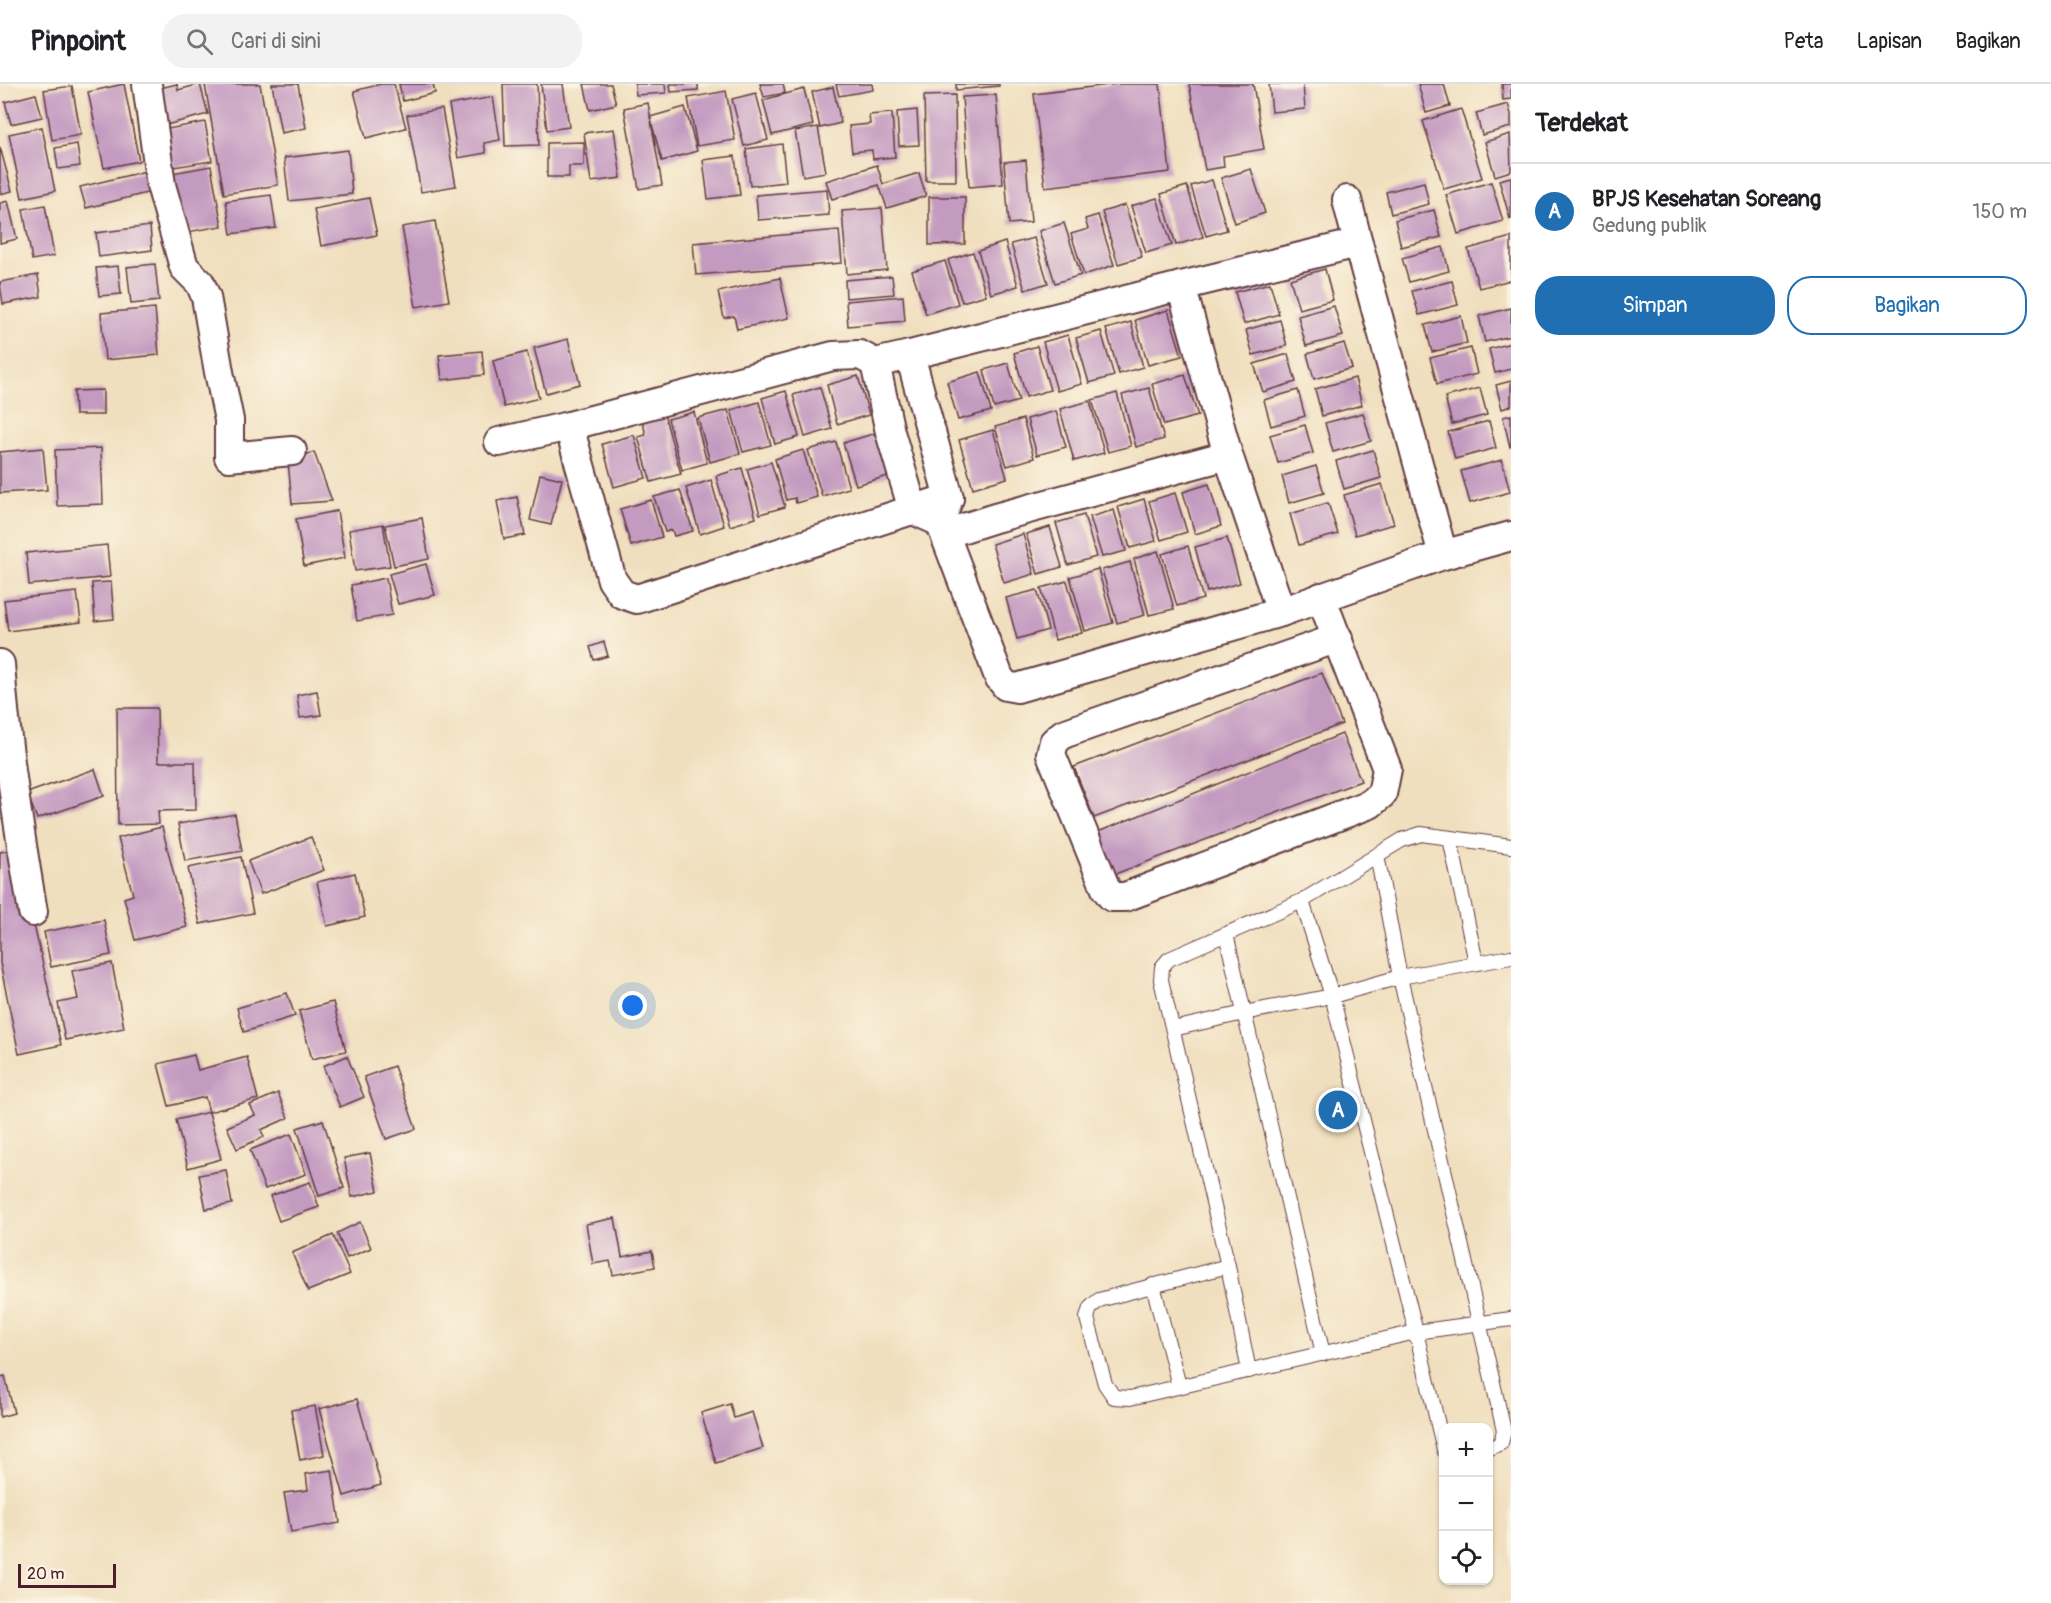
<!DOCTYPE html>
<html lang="id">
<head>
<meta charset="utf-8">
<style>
	body { margin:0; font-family:Pangolin,sans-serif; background:#f2f2f2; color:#202124 }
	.controls { position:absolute; right:18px; bottom:18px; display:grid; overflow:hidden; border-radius:12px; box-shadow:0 2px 4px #0004 }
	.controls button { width:54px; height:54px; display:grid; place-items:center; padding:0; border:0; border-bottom:2px solid #e0e0e0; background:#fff; color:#202124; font:30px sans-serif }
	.scale { position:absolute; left:18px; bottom:15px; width:98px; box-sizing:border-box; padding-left:6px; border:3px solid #4a1f2b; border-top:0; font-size:16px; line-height:21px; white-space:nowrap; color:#4a1f2b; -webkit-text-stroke:4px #fcf5e5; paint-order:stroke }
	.you { position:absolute; left:633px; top:922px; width:21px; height:21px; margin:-15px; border:4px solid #fff; border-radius:50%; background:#1a73e8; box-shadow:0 0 0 9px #1a73e833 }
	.badge { display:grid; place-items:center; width:39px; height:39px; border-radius:50%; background:#1f6fb2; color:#fff; font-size:20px; font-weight:700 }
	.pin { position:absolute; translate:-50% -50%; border:3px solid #fff; box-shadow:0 2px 6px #0006 }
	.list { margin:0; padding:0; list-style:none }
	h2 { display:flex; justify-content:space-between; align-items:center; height:78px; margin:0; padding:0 24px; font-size:26px }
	h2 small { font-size:20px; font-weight:400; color:#757577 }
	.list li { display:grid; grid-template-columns:39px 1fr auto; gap:18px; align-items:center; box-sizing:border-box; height:96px; padding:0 24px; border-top:2px solid #e0e0e0 }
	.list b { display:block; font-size:22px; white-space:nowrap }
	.list p { margin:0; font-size:20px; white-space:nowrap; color:#757577 }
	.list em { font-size:20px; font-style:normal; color:#757577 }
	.actions { display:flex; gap:12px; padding:18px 24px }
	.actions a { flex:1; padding:14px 0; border:2px solid #1f6fb2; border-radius:24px; text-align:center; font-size:21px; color:#1f6fb2 }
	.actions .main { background:#1f6fb2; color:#fff }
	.icon { flex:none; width:33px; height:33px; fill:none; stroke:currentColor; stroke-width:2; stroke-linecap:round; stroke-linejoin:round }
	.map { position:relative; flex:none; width:1511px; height:1519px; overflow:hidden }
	header { display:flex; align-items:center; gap:36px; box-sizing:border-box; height:84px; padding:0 30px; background:#fff; border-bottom:2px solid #e0e0e0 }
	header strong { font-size:28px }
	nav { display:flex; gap:33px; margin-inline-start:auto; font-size:21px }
	.search { width:420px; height:54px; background:#f2f2f2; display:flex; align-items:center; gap:15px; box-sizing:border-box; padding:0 21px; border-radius:24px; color:#757577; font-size:22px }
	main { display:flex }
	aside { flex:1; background:#fff }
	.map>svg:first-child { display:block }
	.building { fill:#c39ac0 }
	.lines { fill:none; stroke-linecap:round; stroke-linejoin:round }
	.service-casing { stroke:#633c41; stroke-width:16 }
	.minor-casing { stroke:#633c41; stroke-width:32 }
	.service { stroke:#fff; stroke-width:14 }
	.minor { stroke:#fff; stroke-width:28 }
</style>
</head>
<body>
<header>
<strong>Pinpoint</strong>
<div class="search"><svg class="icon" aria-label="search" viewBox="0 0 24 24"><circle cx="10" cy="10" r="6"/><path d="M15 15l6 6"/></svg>Cari di sini</div>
<nav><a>Peta</a><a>Lapisan</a><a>Bagikan</a></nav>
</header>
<main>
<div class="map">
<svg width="1511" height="1519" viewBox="0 0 1511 1519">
	<rect width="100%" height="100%" fill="#fcf5e5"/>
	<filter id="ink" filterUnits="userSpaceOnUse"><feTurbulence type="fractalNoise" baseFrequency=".0167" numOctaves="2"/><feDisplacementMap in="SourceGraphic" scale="12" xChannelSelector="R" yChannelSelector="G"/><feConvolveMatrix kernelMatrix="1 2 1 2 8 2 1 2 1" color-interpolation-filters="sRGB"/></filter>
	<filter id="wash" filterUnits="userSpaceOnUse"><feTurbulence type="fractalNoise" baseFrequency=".008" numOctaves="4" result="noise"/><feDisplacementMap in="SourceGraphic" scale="24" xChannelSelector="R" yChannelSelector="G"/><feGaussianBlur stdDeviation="1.35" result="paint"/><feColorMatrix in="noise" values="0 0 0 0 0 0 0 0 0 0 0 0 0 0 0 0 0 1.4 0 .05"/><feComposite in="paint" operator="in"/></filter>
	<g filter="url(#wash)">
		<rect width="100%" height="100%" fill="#f0dfbe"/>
		<g id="blocks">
			<!-- building -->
			<g class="building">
				<polygon points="124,0 139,77 104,84 88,8"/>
				<polygon points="177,0 178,6 200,0 208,30 166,41 156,5"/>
				<polygon points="212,0 260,0 278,101 224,110 205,1"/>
				<polygon points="272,0 298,0 306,44 281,49"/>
				<polygon points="381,0 394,0 406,44 366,54 354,7"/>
				<polygon points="399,0 433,0 435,9 403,17"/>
				<polygon points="503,0 537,0 539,61 505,62"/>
				<polygon points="541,0 563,0 569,43 547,46"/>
				<polygon points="584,0 611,0 616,20 590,26"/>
				<polygon points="635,0 665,0 666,9 636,11"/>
				<polygon points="670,0 698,0 698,6 671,8"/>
				<polygon points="760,0 783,0 785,9 764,13"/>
				<polygon points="836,0 872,0 873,6 839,12"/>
				<polygon points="956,0 999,0 999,2 956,6"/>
				<polygon points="1117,0 1160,0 1170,88 1045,103 1034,10"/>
				<polygon points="1189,0 1253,0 1264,65 1223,72 1224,83 1205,86"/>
				<polygon points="1269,0 1303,0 1305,25 1272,28"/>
				<polygon points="1418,0 1444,0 1450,22 1426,29"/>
				<polygon points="1502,0 1511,0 1511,15 1503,16"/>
				<polygon points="72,2 81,51 52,56 44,6"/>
				<polygon points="833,3 841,39 820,44 812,8"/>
				<polygon points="804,5 813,41 772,51 763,16"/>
				<polygon points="726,7 735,56 697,62 688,14"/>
				<polygon points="756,9 768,56 744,62 732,15"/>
				<polygon points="36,10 42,33 11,40 5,18"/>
				<polygon points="955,11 956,97 926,97 924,12"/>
				<polygon points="996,11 1003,100 969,103 962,13"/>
				<polygon points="493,13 500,56 484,59 486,69 458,74 449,21"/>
				<polygon points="648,19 662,101 639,105 624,24"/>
				<polygon points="1508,20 1511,30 1511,43 1482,51 1476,29"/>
				<polygon points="685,23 697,67 662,77 650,33"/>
				<polygon points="442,25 456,102 421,108 407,31"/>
				<polygon points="1461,25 1482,94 1444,105 1423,37"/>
				<polygon points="917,26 919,61 899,62 897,28"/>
				<polygon points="892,29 895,73 873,75 872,66 852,68 849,42 870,40 869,31"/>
				<polygon points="205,38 212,77 174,83 167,45"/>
				<polygon points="42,43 55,107 22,114 9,50"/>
				<polygon points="818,43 826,88 803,92 795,47"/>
				<polygon points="614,45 621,94 591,98 584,49"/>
				<polygon points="1510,50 1511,87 1495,92 1485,58"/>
				<polygon points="584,58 584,82 569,82 569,93 547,93 547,59"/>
				<polygon points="77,60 80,82 58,85 55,64"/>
				<polygon points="782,60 786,98 750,102 746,65"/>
				<polygon points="0,63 12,107 0,110"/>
				<polygon points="348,66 352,110 289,117 284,74"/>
				<polygon points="735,72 740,111 708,115 703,76"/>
				<polygon points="1026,76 1031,138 1009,140 1004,78"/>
				<polygon points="877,81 883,100 919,89 926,112 887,124 879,101 832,115 826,97"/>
				<polygon points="211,82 222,142 182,149 172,89"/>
				<polygon points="1251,85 1265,129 1235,139 1221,94"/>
				<polygon points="146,87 151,108 86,124 80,103"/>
				<polygon points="1511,93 1511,135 1510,135 1499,96"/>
				<polygon points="1212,96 1227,146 1206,152 1191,102"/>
				<polygon points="1424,98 1429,120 1391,130 1386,108"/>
				<polygon points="1491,98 1503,137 1458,150 1446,111"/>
				<polygon points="1187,102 1203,153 1176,161 1161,110"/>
				<polygon points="827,105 829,131 758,136 756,111"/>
				<polygon points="271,111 276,144 231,150 226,117"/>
				<polygon points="929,113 965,113 965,160 929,161"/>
				<polygon points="369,114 377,151 321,162 314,125"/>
				<polygon points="1157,114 1172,161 1146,169 1131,122"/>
				<polygon points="8,117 17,155 0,159 0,119"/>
				<polygon points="45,121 54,172 32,176 23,125"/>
				<polygon points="1125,121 1142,173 1118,180 1102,128"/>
				<polygon points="882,124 887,186 847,190 842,127"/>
				<polygon points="1434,126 1441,153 1401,163 1395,136"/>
				<polygon points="1098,131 1114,181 1084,191 1071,150 1088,145 1085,135"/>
				<polygon points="435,137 449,217 416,223 402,143"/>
				<polygon points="1064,139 1081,191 1055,199 1039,147"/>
				<polygon points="150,142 152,166 99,173 96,149"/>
				<polygon points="839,146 842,179 696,191 693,159"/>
				<polygon points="1511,153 1511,196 1479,204 1468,165"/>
				<polygon points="1034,154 1048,199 1025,206 1011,160"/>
				<polygon points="1005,158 1018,202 991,210 978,167"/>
				<polygon points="1443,163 1449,187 1409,198 1402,174"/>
				<polygon points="973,168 986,211 962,218 948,176"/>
				<polygon points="945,177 958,220 926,230 912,187"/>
				<polygon points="155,180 159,217 131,220 127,183"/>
				<polygon points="118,182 121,210 99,212 96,184"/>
				<polygon points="1325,185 1333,216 1299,225 1290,195"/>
				<polygon points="38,191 41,213 3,220 0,198"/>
				<polygon points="892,192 894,210 846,214 845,196"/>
				<polygon points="780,194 789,234 737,245 734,232 724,234 718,208"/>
				<polygon points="1452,197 1458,221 1419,231 1412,207"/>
				<polygon points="1270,199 1279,230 1244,240 1235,208"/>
				<polygon points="903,212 905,237 848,242 846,217"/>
				<polygon points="1334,222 1343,252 1306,262 1298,232"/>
				<polygon points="155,224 159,271 105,276 101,229"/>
				<polygon points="1511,224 1511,252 1485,258 1479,232"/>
				<polygon points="1168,226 1182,272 1148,281 1135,236"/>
				<polygon points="1461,232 1467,259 1432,268 1425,241"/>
				<polygon points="1280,236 1287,262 1253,271 1246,246"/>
				<polygon points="1131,238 1143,283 1119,290 1106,245"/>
				<polygon points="1101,247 1114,292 1089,299 1076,254"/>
				<polygon points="1068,251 1082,300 1057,307 1043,258"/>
				<polygon points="568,255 580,300 546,309 534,264"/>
				<polygon points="1344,259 1352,284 1314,295 1307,270"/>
				<polygon points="1511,259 1511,285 1495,289 1489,265"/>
				<polygon points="1037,262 1050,306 1026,313 1014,269"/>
				<polygon points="1471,264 1477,290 1437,300 1430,274"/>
				<polygon points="482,267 484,291 442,296 439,271"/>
				<polygon points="527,268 539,314 504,323 493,277"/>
				<polygon points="1288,270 1296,298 1263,308 1254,280"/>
				<polygon points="1008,279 1019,317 994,324 984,286"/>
				<polygon points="980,288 991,327 958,336 947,298"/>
				<polygon points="1185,291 1198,332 1164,341 1152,300"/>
				<polygon points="858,292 869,331 837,340 827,301"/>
				<polygon points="1355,294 1362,321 1322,332 1315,305"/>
				<polygon points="1511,297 1511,322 1502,325 1496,301"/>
				<polygon points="820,303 832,345 805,353 793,311"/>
				<polygon points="1149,304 1164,355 1136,363 1122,311"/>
				<polygon points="1480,304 1487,331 1452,340 1445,313"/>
				<polygon points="103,306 103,331 75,331 74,307"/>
				<polygon points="1298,306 1305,332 1271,342 1264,316"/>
				<polygon points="786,307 799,353 775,360 762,314"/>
				<polygon points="1117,309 1131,362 1108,368 1092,316"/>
				<polygon points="1090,317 1104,369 1074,377 1060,325"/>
				<polygon points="759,318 771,361 743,368 731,326"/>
				<polygon points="728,326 740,370 710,378 698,334"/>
				<polygon points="1056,327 1066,363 1037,371 1027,335"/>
				<polygon points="694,328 707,379 682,386 668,335"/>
				<polygon points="1363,329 1371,357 1333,368 1325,339"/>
				<polygon points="664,330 681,390 651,398 638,353 646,351 642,336"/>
				<polygon points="1511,331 1511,362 1510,363 1503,333"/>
				<polygon points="1023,335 1034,374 1007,382 995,343"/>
				<polygon points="1489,337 1496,364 1455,375 1448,348"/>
				<polygon points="1305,341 1313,369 1278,379 1270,351"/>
				<polygon points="993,346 1007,394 973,404 959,356"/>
				<polygon points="876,349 888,392 856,401 843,359"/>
				<polygon points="634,351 646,394 614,403 602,360"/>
				<polygon points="836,358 849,404 822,412 808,366"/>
				<polygon points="43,364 47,406 0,409 0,368"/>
				<polygon points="101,364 103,420 57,422 55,366"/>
				<polygon points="803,366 817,413 796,419 795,414 786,416 775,375"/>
				<polygon points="1373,366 1381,394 1344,405 1336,377"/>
				<polygon points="314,368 332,417 292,420 288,377"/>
				<polygon points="1502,376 1510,408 1470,419 1461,387"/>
				<polygon points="771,378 785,423 760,430 747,385"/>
				<polygon points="1316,382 1324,409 1289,419 1282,392"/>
				<polygon points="742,384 756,434 730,442 716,392"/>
				<polygon points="540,390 562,395 551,441 530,436"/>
				<polygon points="711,396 724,442 700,450 686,404"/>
				<polygon points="1209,400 1221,442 1195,450 1183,408"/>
				<polygon points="1382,400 1394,440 1355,451 1344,411"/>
				<polygon points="680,406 693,447 674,452 672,446 665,448 654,413"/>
				<polygon points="1175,409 1187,448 1161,456 1149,417"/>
				<polygon points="517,413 525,451 504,455 497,417"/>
				<polygon points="1144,415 1156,457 1130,464 1118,423"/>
				<polygon points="651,416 662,453 631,462 620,425"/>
				<polygon points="1328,419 1338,450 1299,461 1290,430"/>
				<polygon points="1114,426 1126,467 1102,473 1090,433"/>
				<polygon points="337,427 345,474 304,482 296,435"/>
				<polygon points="1084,431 1096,473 1068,481 1056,439"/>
				<polygon points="422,434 429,475 394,482 385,441"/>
				<polygon points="383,440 390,482 355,487 349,446"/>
				<polygon points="1050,443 1062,483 1038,490 1026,450"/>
				<polygon points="1023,450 1034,490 1004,499 992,460"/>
				<polygon points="1227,454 1240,499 1207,508 1195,463"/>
				<polygon points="107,461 110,493 29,501 26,469"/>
				<polygon points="1188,462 1203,515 1177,522 1162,470"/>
				<polygon points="1158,467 1174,525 1149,531 1134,475"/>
				<polygon points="1130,478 1145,531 1117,539 1102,486"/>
				<polygon points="426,480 435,511 398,520 389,490"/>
				<polygon points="1098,485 1113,539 1085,547 1070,493"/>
				<polygon points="386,494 392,531 357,537 351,501"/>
				<polygon points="1067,497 1082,549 1055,556 1041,504"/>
				<polygon points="111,498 114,535 95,537 92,499"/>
				<polygon points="1037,506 1048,546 1017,555 1006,514"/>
				<polygon points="77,508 81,538 8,547 4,516"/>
				<polygon points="604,558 608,572 594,576 590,563"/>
				<polygon points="1322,589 1342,640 1094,734 1074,683"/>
				<polygon points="317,607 321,631 300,634 297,611"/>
				<polygon points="117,624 157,624 158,678 195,678 196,726 158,727 159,740 118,741"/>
				<polygon points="1342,650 1361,697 1115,790 1098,748"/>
				<polygon points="95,685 104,712 37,735 27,709"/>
				<polygon points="235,730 242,767 185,777 178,740"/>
				<polygon points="162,743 187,843 135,856 124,814 133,811 118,754"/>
				<polygon points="311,753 324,786 261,810 248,777"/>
				<polygon points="17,765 61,961 19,970 0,879 0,768"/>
				<polygon points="241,773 253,829 200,840 188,784"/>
				<polygon points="355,789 365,833 327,842 317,798"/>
				<polygon points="104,836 111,871 51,883 44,848"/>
				<polygon points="112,879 124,944 65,956 58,919 78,915 72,887"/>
				<polygon points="287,909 295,932 244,948 237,924"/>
				<polygon points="333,918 346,967 312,975 299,927"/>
				<polygon points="194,971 198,986 247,973 258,1015 209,1028 221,1075 188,1084 176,1036 209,1028 205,1013 169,1022 158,980"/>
				<polygon points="347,972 364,1013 340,1023 323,982"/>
				<polygon points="394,982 416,1045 386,1055 364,993"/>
				<polygon points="278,1009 288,1034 261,1046 264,1053 237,1065 227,1043 255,1031 250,1021"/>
				<polygon points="323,1036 344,1104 319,1112 297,1044"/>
				<polygon points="291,1050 306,1090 265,1105 250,1066"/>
				<polygon points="370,1069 378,1107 352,1113 344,1074"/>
				<polygon points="226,1086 232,1120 206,1125 199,1091"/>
				<polygon points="310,1098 319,1123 279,1137 270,1112"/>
				<polygon points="615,1134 622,1173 652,1167 655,1183 613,1191 610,1177 593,1180 586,1140"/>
				<polygon points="360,1138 371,1164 347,1174 337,1149"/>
				<polygon points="333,1151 350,1190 308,1207 292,1169"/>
				<polygon points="5,1292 14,1329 0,1333 0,1293"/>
				<polygon points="357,1315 381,1401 344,1412 319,1325"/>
				<polygon points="730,1320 734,1334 752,1328 763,1364 716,1379 701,1329"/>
				<polygon points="315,1322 324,1371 300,1376 291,1326"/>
				<polygon points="332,1386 340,1439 291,1448 284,1409 308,1406 306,1390"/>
			</g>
		</g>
	</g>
	<g filter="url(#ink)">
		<use href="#blocks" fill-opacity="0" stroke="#633c41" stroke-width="1.5"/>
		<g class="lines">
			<!-- service casing -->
			<g class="service-casing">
				<g id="service">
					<polyline points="1450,754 1476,879"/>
					<polyline points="1377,771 1400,893 1504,1347 1501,1359 1488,1365"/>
					<polyline points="1302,817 1169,875 1162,883 1161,896 1228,1182 1099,1216 1090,1224 1087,1234 1105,1300 1114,1313 1130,1314 1416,1248 1444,1366"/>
					<polyline points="1226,850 1323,1270"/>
					<polyline points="1511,873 1400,893 1332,912 1416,1248 1511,1235"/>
					<polyline points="1173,945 1244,929 1332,912 1302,817 1402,756 1421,750 1511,762"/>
					<polyline points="1228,1182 1249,1287"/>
					<polyline points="1153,1201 1179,1302"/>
				</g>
			</g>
			<!-- minor casing -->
			<g class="minor-casing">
				<g id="minor">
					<polyline points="147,0 161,101 184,183 200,199 206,213 219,288 229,336 229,373 292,367"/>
					<polyline points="1347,116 1358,159"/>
					<polyline points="1181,202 1228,371 1281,528 1443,471 1511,452"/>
					<polyline points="875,279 890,348 913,426 940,438 949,414 910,271"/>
					<polyline points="569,342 612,496 622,510 637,515 949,414"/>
					<polyline points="499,358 569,342 833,272 860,271 875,279 910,271 1181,202 1358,159 1443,471"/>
					<polyline points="940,438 999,593 1006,602 1017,604 1281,528"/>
					<polyline points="945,450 995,434 1228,371"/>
					<polyline points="1321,513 1387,685 1382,710 1370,720 1125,813 1112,813 1106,805 1051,670 1054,658 1063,650 1338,554"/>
					<path d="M0 580C6 664 19 746 33 828"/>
				</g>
			</g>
			<!-- service -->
			<use href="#service" class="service"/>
			<!-- minor -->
			<use href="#minor" class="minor"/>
		</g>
	</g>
</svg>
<div class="controls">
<button>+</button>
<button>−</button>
<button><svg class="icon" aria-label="locate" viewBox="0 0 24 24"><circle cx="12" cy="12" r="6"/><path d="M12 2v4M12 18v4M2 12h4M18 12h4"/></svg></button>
</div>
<div class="scale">20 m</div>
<div class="you"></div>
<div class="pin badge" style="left:1338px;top:1026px">A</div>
</div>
<aside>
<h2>Terdekat<small></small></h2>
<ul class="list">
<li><span class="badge">A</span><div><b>BPJS Kesehatan Soreang</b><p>Gedung publik</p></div><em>150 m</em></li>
</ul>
<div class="actions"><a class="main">Simpan</a><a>Bagikan</a></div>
</aside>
</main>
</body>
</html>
